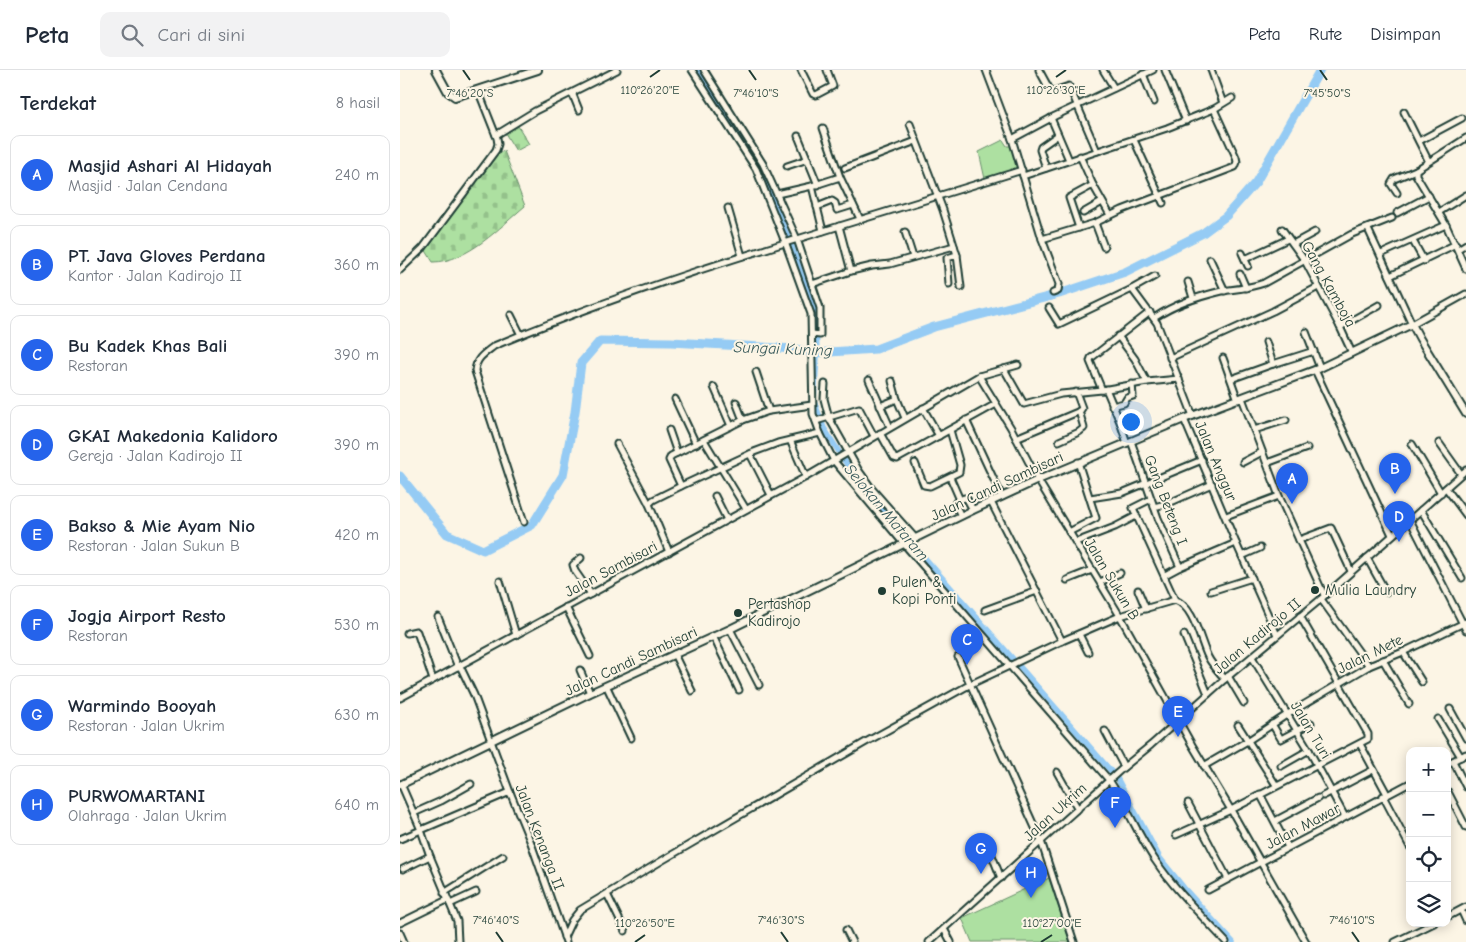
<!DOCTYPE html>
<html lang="id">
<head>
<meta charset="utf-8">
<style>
	body { margin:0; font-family:"Comic Neue",sans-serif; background:#f2f2f3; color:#1f2937 }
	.controls { position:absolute; right:15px; bottom:15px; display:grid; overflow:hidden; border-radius:10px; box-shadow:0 2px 12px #0003 }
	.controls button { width:45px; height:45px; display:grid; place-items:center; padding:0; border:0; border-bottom:1px solid #e0e1e3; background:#fff; color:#1f2937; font:25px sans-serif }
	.you { position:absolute; left:730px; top:351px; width:18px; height:18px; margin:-12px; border:4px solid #fff; border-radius:50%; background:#1a73e8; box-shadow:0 0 0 8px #1a73e833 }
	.badge { display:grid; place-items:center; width:32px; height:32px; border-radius:50%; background:#2563eb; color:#fff; font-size:16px; font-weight:700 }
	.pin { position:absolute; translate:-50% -41px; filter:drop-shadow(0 1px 2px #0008) }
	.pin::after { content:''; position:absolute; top:26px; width:18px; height:15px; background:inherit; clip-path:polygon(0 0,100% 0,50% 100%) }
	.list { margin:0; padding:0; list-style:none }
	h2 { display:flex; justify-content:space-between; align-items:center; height:65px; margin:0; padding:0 20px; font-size:21px }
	h2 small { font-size:16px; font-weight:400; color:#747a83 }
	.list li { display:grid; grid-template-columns:32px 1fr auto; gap:15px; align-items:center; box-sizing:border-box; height:80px; margin:0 10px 10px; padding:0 10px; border:1px solid #e0e1e3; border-radius:10px }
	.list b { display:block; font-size:19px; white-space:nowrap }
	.list p { margin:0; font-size:16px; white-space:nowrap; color:#747a83 }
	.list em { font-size:16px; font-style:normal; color:#747a83 }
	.icon { flex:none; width:28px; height:28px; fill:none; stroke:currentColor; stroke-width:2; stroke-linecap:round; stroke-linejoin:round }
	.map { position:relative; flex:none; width:1066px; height:872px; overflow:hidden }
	header { display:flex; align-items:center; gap:30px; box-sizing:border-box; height:70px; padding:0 25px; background:#fff; border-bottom:1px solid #e0e1e3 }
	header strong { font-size:24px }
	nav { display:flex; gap:28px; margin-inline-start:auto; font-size:18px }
	.search { width:350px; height:45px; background:#f2f2f3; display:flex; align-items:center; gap:12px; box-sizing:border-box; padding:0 18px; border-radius:10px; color:#747a83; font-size:19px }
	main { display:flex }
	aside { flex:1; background:#fff }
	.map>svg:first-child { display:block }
	.cemetery { fill:url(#cemetery-stones); stroke:#668e6a }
	.park { fill:#ade0a1; stroke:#668e6a }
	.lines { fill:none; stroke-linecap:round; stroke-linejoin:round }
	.canal { stroke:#95cbf4; stroke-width:5.5 }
	.river { stroke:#95cbf4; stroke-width:9 }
	.minor-casing { stroke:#1f3d34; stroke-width:9 }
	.tertiary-casing { stroke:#1f3d34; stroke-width:10 }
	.minor { stroke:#fcf5e5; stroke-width:5 }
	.tertiary { stroke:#fcf5e5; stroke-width:6 }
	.ticks { fill:none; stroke:#1f3d34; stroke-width:2 }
	.poi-dot { fill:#1f3d34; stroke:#fcf5e5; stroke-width:2 }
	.labels { text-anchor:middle; stroke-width:4; stroke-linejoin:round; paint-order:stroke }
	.street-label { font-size:15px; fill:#1f3d34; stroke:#fcf5e5 }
	.poi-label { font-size:15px; fill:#1f3d34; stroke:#fcf5e5; text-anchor:start }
	.water-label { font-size:16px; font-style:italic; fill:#37595a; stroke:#fcf5e5 }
	.ticks-label { font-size:12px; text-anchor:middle; fill:#1f3d34; stroke:#fcf5e5; stroke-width:4; stroke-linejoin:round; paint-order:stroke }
</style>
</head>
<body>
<header>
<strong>Peta</strong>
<div class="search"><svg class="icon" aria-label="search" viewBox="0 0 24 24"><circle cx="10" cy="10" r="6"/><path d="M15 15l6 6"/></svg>Cari di sini</div>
<nav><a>Peta</a><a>Rute</a><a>Disimpan</a></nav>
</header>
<main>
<aside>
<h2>Terdekat<small>8 hasil</small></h2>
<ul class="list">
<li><span class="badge">A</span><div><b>Masjid Ashari Al Hidayah</b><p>Masjid · Jalan Cendana</p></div><em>240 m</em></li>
<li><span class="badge">B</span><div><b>PT. Java Gloves Perdana</b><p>Kantor · Jalan Kadirojo II</p></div><em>360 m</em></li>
<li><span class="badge">C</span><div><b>Bu Kadek Khas Bali</b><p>Restoran</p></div><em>390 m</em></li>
<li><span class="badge">D</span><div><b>GKAI Makedonia Kalidoro</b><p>Gereja · Jalan Kadirojo II</p></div><em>390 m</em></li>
<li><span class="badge">E</span><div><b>Bakso &amp; Mie Ayam Nio</b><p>Restoran · Jalan Sukun B</p></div><em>420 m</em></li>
<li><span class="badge">F</span><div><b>Jogja Airport Resto</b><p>Restoran</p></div><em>530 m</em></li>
<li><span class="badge">G</span><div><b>Warmindo Booyah</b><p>Restoran · Jalan Ukrim</p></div><em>630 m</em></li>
<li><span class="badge">H</span><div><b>PURWOMARTANI</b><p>Olahraga · Jalan Ukrim</p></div><em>640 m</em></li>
</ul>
</aside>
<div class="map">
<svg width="1066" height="872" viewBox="0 0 1066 872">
	<defs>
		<pattern id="cemetery-stones" width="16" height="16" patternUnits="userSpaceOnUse" patternTransform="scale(1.25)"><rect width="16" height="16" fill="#ade0a1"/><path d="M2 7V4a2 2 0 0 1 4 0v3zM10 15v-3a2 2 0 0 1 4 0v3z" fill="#94c18b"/></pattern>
	</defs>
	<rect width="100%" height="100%" fill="#fcf5e5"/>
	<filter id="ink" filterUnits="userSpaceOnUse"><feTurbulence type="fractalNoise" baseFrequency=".02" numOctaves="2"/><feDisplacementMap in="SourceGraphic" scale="10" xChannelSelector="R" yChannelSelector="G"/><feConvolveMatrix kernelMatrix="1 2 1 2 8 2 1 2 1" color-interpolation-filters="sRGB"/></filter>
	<g filter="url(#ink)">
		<!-- cemetery -->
		<g class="cemetery">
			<polygon points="118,56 129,74 116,81 105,63"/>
			<path d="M104 81 125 136C100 157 68 192 33 192L25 179 95 85Z"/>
		</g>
		<!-- park -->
		<g class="park">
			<polygon points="603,70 607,76 611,76 619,98 585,109 579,82"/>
			<polygon points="649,808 670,872 572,872 562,848"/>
		</g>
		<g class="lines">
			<!-- canal -->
			<polyline class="canal" points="297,0 359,98 391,174 416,246 417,287 414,331 424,358 456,409 717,708 760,788 784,818 833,872"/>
			<!-- river -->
			<polyline class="river" points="0,406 47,464 83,480 132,455 163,405 175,342 181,293 200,271 271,272 395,279 414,283 476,279 534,257 659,224 725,202 803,163 826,146 856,112 920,0"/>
			<!-- minor casing -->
			<g class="minor-casing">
				<g id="minor">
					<path d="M292 0 356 99 385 172 411 244 413 344 420 363 434 391 504 474 709 710C727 736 738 765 755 790 775 820 802 846 826 872"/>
					<polyline points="304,0 363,94 397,169 420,238 420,265 412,264"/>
					<polyline points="401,0 413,24 416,25 433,16 427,0"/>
					<polyline points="586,0 612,69 642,169 659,214 658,221 653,223"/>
					<polyline points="639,0 651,22 669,16 697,81"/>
					<polyline points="703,0 714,18"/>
					<polyline points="765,0 786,51"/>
					<polyline points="811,0 823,33"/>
					<polyline points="743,4 754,32"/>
					<polyline points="174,22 173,25 179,40"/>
					<polyline points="1004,42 1028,90"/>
					<polyline points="651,48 669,90"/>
					<polyline points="510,54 543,140 557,185 561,217"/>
					<polyline points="423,58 440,107 460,149"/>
					<polyline points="96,65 135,41 217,0"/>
					<polyline points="398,66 418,115"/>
					<polyline points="612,69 655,46 753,0"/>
					<polyline points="734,70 763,133"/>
					<polyline points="1019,71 1062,48"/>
					<polyline points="680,86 693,115 710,145"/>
					<polyline points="387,96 408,89"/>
					<polyline points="445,98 516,71"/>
					<polyline points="646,98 640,80 641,77 658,65"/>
					<polyline points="1016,100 1016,105 1046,155 1066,199"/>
					<polyline points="623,106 767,58 814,39 832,28"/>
					<polyline points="997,123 991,114 994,109 1016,100 1066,68"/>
					<polyline points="377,124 412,116"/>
					<polyline points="417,137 432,131 435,133 437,140 453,135"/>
					<polyline points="328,138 342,186"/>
					<polyline points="1039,142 1066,125"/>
					<polyline points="683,143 702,132"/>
					<polyline points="997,143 1029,126"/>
					<polyline points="695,153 704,177"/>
					<polyline points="439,156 451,201"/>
					<polyline points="679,158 669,128 693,115"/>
					<polyline points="882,159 905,191 940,257 952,283"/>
					<polyline points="968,159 1012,254 1066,224"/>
					<polyline points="423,161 412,116 440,107"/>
					<polyline points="505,162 513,187"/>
					<polyline points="642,169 695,153 722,140 835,97 837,92 836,87 814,39"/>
					<polyline points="1013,171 1024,191"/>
					<polyline points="893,174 915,162"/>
					<polyline points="1058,179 1066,174"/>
					<polyline points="842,183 848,196"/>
					<polyline points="981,184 1046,155"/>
					<polyline points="810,189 825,221"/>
					<polyline points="845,189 888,169"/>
					<polyline points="0,200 23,178 96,80 98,74 97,68 78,20"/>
					<polyline points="840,204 846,218"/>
					<polyline points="990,206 1056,174"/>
					<polyline points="788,212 793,228"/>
					<polyline points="412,214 451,201 472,196 490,194 554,176"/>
					<polyline points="549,214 547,188 557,185"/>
					<polyline points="732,219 757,253 793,346"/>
					<polyline points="649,238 659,254 732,219 755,206"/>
					<polyline points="111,245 121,265"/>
					<path d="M754 248C775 234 797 227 822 221 837 219 850 218 864 213L952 164 992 148"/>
					<polyline points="940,257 979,235"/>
					<polyline points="906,262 920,298"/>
					<polyline points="718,266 735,289 747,312"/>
					<polyline points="866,272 873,294 914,281"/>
					<polyline points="770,288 873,241 918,217"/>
					<polyline points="823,288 838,330"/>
					<polyline points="604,299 624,334 661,324 702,320 747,312 779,309"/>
					<polyline points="915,300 992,465"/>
					<polyline points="356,302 369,341"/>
					<polyline points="579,306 618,295"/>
					<polyline points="831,309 873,294"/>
					<polyline points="469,310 490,357"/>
					<polyline points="492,311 497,329 505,348"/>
					<polyline points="425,314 424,329 429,348 459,401 472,419 516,469"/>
					<polyline points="314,317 331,356"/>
					<polyline points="706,319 720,352 727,373"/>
					<polyline points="702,320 690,291 691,288 750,242"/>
					<polyline points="842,328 879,426 924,525"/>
					<polyline points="275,329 296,374"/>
					<polyline points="336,332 343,350"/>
					<polyline points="480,336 497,329"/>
					<polyline points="712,336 724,333 727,328 733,326 732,314"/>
					<polyline points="523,338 539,366"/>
					<polyline points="784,349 836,473 877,565"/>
					<polyline points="566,350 602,427"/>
					<polyline points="416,351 459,338 474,366"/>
					<polyline points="269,360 277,383"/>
					<polyline points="854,360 886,350"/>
					<polyline points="480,363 494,388 497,389 596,334"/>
					<polyline points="616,368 680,341 682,338 676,322"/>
					<polyline points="304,370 346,439"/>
					<polyline points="390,370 406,407"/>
					<polyline points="659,371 679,362 684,358 679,341"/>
					<polyline points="731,371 758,448 780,497"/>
					<polyline points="1039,373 1061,404"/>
					<polyline points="217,374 249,434 269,482"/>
					<polyline points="1012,374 1041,423"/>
					<polyline points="350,384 371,425"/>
					<polyline points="843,392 862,382"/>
					<polyline points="515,393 524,415 530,416 559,402 560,395 550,360"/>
					<polyline points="867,393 907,378"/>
					<polyline points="550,407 560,430"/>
					<polyline points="281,416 269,390 271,386 343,350 369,341 412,335"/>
					<polyline points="1046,418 1066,445"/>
					<polyline points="315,426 327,450"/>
					<polyline points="690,428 722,423 802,390"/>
					<polyline points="751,429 733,438 775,530"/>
					<polyline points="591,432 662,571"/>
					<polyline points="249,434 253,430 281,416 354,382 378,373 420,363"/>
					<polyline points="754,437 769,433 812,414"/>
					<polyline points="1021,440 1062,508"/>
					<polyline points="561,446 555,434 556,432 564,428 567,429 573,440"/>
					<polyline points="826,446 879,426"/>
					<polyline points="1010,450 1066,560"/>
					<path d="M124 452 75 301C76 288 84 284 94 276 265 204 445 156 622 100"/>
					<polyline points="669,462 696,448 678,392"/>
					<polyline points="899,470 931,458 951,501"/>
					<polyline points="676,472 715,457 736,446"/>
					<polyline points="842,486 860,478"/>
					<polyline points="181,488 173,495 175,501 191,524"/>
					<polyline points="967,488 986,522"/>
					<polyline points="765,505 780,497 836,473"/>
					<polyline points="667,510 692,500"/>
					<polyline points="100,511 116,565"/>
					<polyline points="700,512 720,503"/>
					<polyline points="738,520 746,539"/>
					<polyline points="811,521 852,508"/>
					<polyline points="921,529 969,596"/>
					<polyline points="166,537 190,586"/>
					<polyline points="585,540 637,521"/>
					<polyline points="38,547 58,597"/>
					<polyline points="330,559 359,615"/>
					<polyline points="7,563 16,561 17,562 33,610"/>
					<polyline points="679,564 688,582"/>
					<polyline points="784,565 808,624"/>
					<polyline points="313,566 339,620"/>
					<polyline points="1003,582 1022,612"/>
					<polyline points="274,584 292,621"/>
					<polyline points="558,587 641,771 674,872"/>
					<polyline points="852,587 909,680 945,747"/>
					<polyline points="983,590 1009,634"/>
					<polyline points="60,596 74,625 110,722 131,773 166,872"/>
					<polyline points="180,600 190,623"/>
					<polyline points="828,606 844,633"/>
					<polyline points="207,617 231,668"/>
					<polyline points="0,628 406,407 579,306 611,358 638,410 720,546 792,675 831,740 906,872"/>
					<polyline points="1050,639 1066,668"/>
					<polyline points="1038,649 1061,687"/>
					<polyline points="872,654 881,669 911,653"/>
					<polyline points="838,655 876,715"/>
					<polyline points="705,661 724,697"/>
					<polyline points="960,674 987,724"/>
					<polyline points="1053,691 1066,717"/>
					<polyline points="1047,694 1066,684"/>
					<polyline points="804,696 849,670 888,644 969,596 1003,582 1066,552"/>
					<polyline points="881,696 909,680"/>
					<polyline points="657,702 678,739"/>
					<polyline points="1,714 21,760 30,786 57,851 58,872"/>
					<polyline points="1047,720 1066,757"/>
					<polyline points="860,724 888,777"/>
					<polyline points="923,726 973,700"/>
					<polyline points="983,726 1010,777"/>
					<polyline points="788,733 828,809"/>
					<polyline points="14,743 41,731 71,714"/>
					<polyline points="875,751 918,728"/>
					<polyline points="776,765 831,740 968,669 968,664 900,546"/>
					<polyline points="0,769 110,722"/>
					<polyline points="589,778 601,808"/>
					<polyline points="3,799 30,786"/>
					<polyline points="808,820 1010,713"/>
					<polyline points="44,823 103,786"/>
					<polyline points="207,824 225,861"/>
					<polyline points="50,834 76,822"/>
					<polyline points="1061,840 1066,851"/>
					<polyline points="1047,847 1066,837"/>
					<polyline points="0,853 47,830"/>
					<polyline points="544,859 551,872"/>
					<polyline points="446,860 452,872"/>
					<polyline points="0,863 4,872"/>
					<path d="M164 867 172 850 180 840 263 790 466 672 571 614 662 571 720 546 775 530C794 536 800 571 808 587 812 595 819 602 825 609"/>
					<polyline points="529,872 724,697 751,675 825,609 921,529 1066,400"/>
					<polyline points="995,872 1034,853"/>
				</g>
			</g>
			<!-- tertiary casing -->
			<g class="tertiary-casing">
				<g id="tertiary">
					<polyline points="36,0 48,22 55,27 138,0"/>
					<polyline points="0,715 190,623 330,559 573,440 638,410 784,349 920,298 1012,254 1020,269 1066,344"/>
				</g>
			</g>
			<!-- minor -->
			<use href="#minor" class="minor"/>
			<!-- tertiary -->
			<use href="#tertiary" class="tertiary"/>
		</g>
	</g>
	<!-- ticks -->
	<path class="ticks" d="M63 0 70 10M349 0 356 10M920 0 927 10M250 7 260 0M656 7 666 0M96 862 103 872M381 862 388 872M952 862 959 872M235 872 245 865M641 872 652 865"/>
	<!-- markers -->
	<g class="poi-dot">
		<circle cx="915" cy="520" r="5"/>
		<circle cx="482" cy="521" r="5"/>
		<circle cx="338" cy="543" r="5"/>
	</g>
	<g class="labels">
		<!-- street labels -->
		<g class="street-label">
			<text transform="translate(929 214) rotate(61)" y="5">Gang Kamboja</text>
			<text transform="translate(816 391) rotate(67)" y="5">Jalan Anggur</text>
			<text transform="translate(597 416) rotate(-25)" y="5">Jalan Candi Sambisari</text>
			<text transform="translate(766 430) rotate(69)" y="5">Gang Beteng I</text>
			<text transform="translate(211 499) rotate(-28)" y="5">Jalan Sambisari</text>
			<text transform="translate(712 509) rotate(59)" y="5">Jalan Sukun B</text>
			<text transform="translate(857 566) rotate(-40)" y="5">Jalan Kadirojo II</text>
			<text transform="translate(970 584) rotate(-26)" y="5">Jalan Mete</text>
			<text transform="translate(231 591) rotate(-25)" y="5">Jalan Candi Sambisari</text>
			<text transform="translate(911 660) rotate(59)" y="5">Jalan Turi</text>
			<text transform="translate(655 742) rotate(-42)" y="5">Jalan Ukrim</text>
			<text transform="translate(903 756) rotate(-28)" y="5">Jalan Mawar</text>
			<text transform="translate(140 767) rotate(69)" y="5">Jalan Kenanga II</text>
		</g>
		<!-- poi labels -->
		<g class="poi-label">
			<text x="492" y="517">Pulen &amp;<tspan x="492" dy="17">Kopi Ponti</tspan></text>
			<text x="925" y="525">Mulia Laundry</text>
			<text x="348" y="539">Pertashop<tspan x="348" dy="17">Kadirojo</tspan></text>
		</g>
		<!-- water labels -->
		<g class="water-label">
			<text transform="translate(383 278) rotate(2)" y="6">Sungai Kuning</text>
			<text transform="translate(487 442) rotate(50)" y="6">Selokan Mataram</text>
		</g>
	</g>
	<g class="ticks-label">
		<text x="250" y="24">110°26'20"E</text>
		<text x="656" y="24">110°26'30"E</text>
		<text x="70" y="27">7°46'20"S</text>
		<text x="356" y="27">7°46'10"S</text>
		<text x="927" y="27">7°45'50"S</text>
		<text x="96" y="854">7°46'40"S</text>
		<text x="381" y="854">7°46'30"S</text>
		<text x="952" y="854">7°46'10"S</text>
		<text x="245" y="857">110°26'50"E</text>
		<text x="652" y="857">110°27'00"E</text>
	</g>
</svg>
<div class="controls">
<button>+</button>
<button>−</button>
<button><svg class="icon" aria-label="locate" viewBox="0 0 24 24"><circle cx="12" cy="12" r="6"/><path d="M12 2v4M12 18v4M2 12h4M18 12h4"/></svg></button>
<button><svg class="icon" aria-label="layers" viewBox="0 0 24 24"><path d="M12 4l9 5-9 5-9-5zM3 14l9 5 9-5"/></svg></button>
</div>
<div class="you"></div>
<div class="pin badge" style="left:892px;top:434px">A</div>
<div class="pin badge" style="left:995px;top:424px">B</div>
<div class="pin badge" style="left:567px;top:595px">C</div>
<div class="pin badge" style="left:999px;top:472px">D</div>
<div class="pin badge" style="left:778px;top:667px">E</div>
<div class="pin badge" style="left:715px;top:758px">F</div>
<div class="pin badge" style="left:581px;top:804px">G</div>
<div class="pin badge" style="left:631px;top:828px">H</div>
</div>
</main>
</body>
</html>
